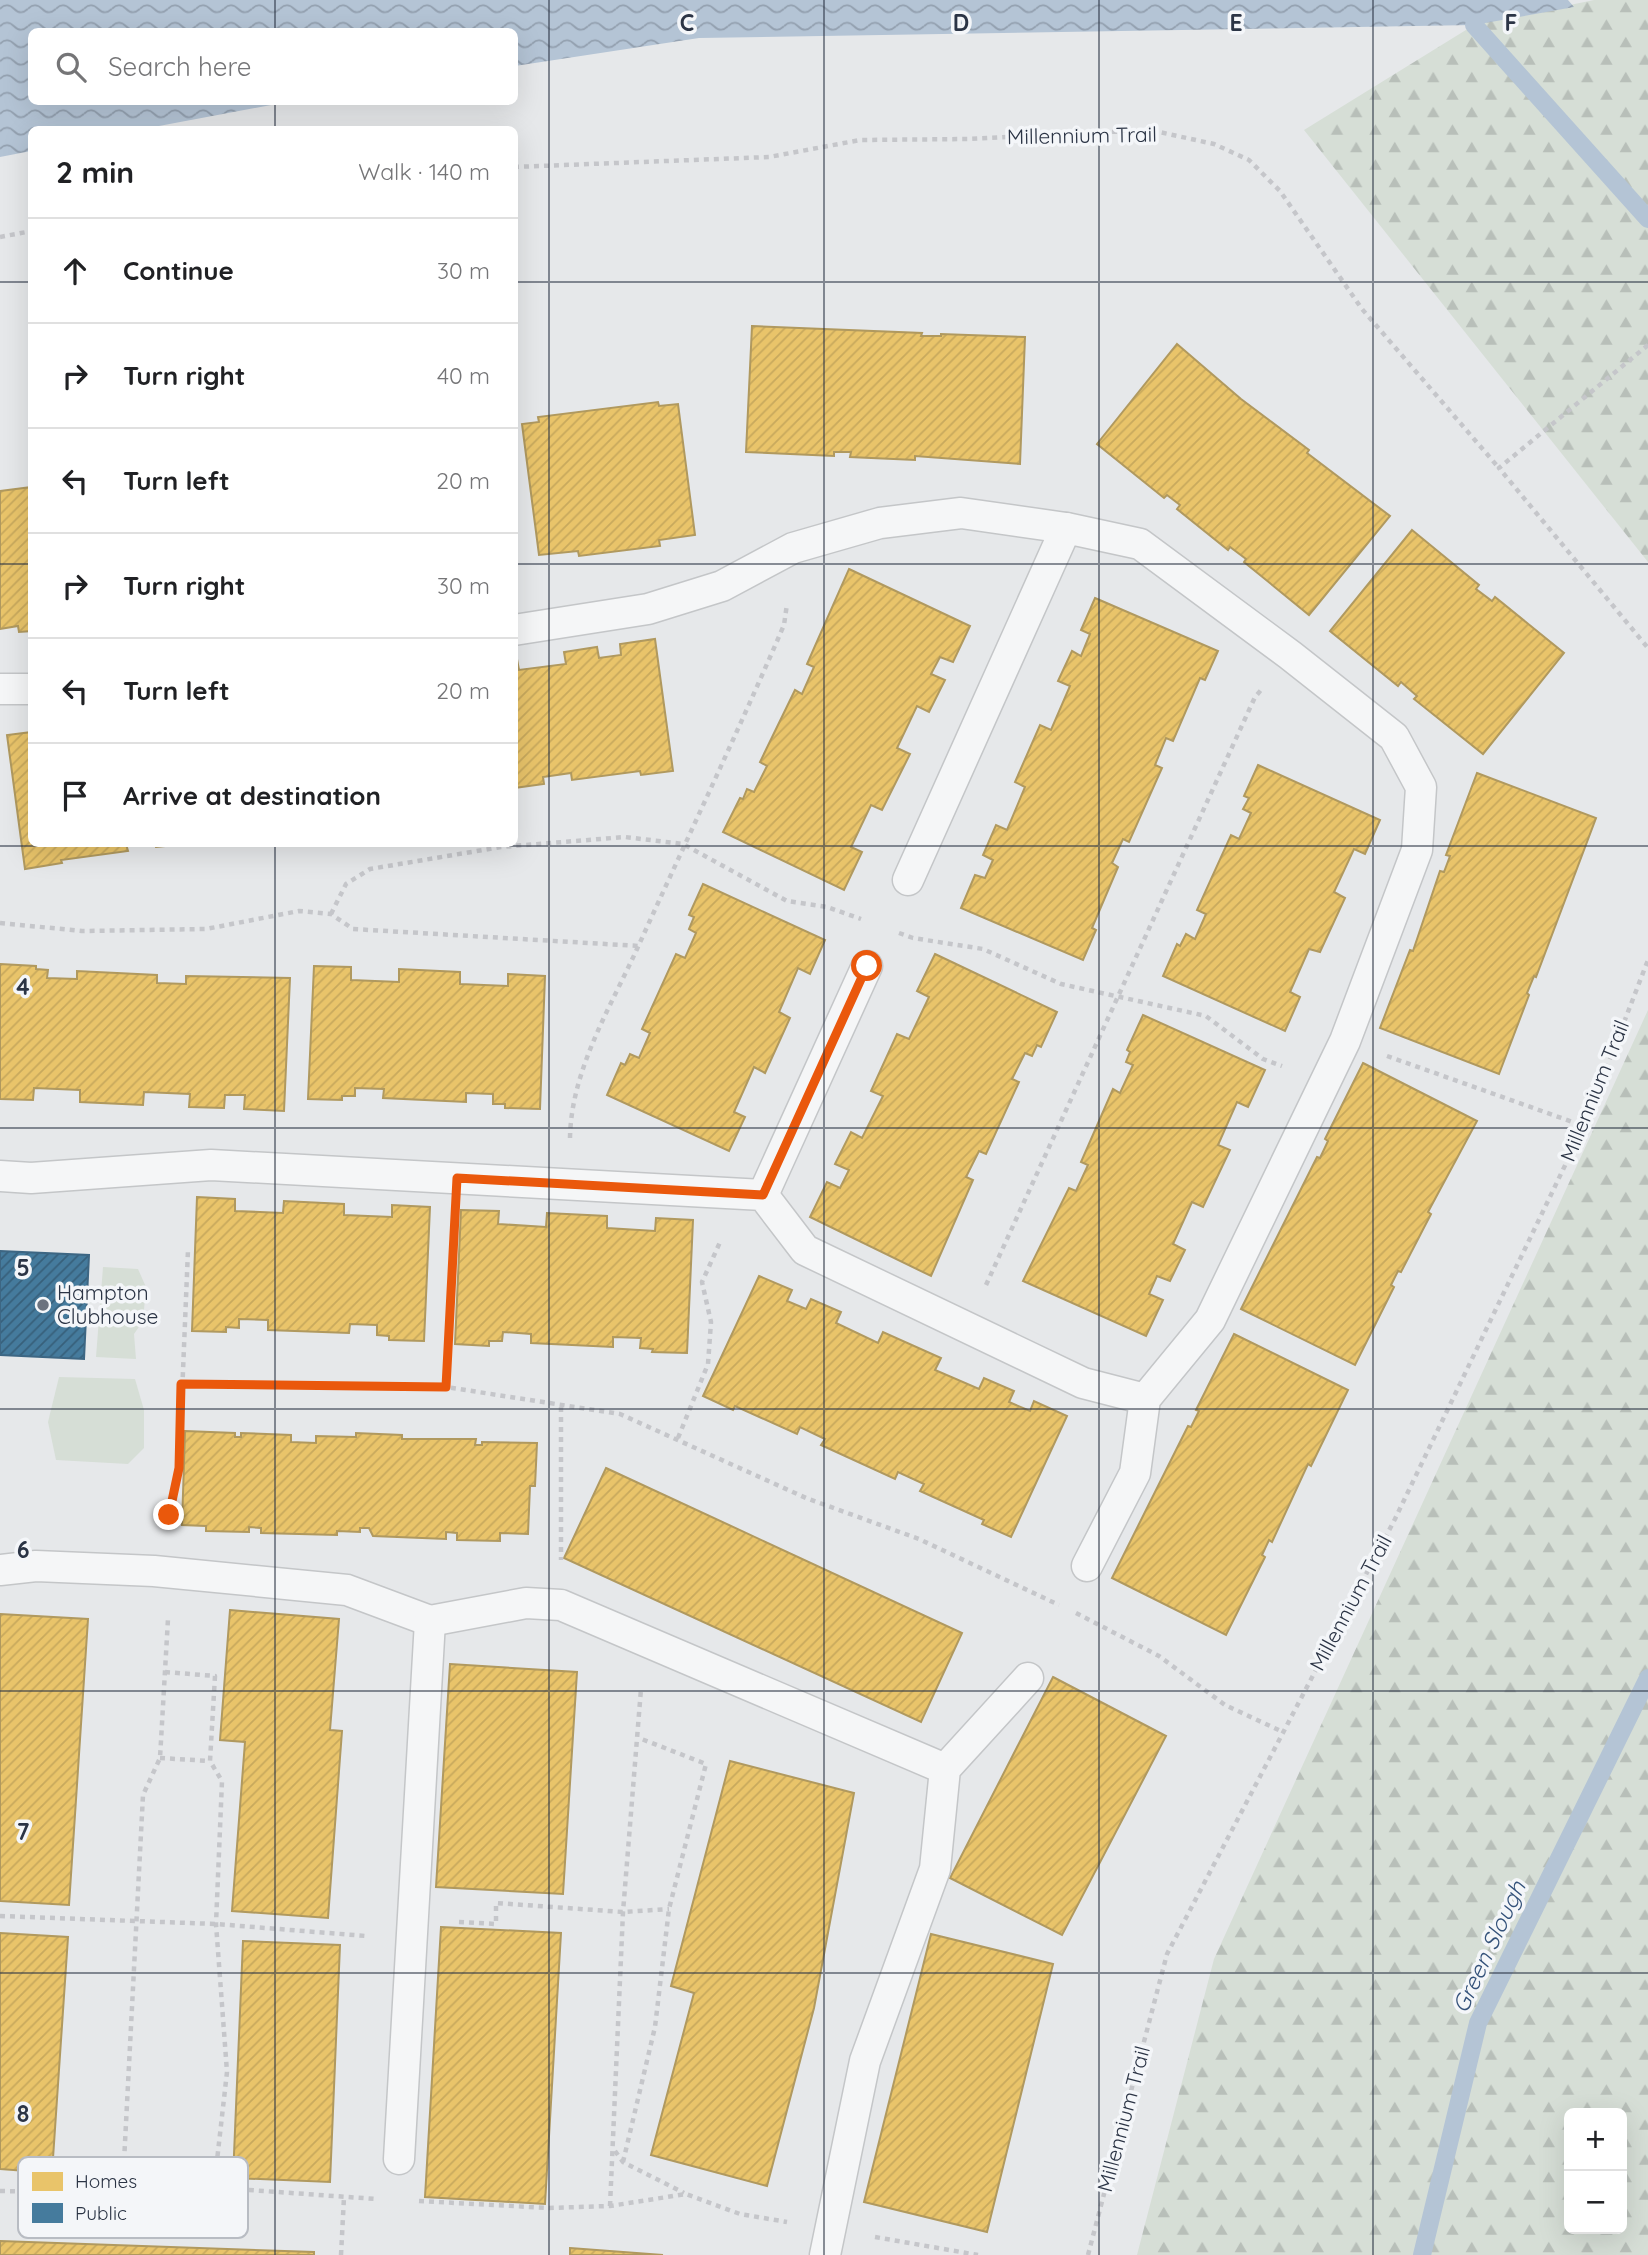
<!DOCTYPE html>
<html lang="en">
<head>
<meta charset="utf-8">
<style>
	body { margin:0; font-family:Quicksand,sans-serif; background:#f6f6f6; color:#202124 }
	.controls { position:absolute; right:21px; bottom:21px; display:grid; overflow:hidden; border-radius:10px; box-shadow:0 7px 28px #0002 }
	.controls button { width:63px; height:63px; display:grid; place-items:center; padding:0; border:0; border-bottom:2px solid #e0e0e0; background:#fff; color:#202124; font:35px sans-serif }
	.stop { position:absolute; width:21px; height:21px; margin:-16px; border:5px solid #ea580c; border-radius:50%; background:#fff }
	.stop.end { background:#ea580c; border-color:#fff; box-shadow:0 2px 7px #0008 }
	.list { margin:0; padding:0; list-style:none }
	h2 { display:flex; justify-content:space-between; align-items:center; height:91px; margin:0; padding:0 28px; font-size:30px }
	h2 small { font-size:23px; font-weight:400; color:#757577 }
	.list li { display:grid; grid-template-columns:46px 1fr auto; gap:21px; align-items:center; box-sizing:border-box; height:105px; padding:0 28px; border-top:2px solid #e0e0e0 }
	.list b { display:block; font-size:26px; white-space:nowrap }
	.list em { font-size:23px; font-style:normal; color:#757577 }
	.icon { flex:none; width:38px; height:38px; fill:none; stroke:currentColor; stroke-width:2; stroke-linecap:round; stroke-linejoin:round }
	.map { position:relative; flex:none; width:1648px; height:2255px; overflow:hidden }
	.search { position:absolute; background:#fff; box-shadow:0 7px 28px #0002; left:28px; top:28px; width:490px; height:77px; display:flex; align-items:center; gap:18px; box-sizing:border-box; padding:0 24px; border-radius:10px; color:#757577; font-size:26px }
	.panel { position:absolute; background:#fff; box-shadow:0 7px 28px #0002; left:28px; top:126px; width:490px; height:721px; border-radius:10px }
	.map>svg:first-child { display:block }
	.forest { fill:url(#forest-firs); fill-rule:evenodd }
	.green { fill:#d6ded6 }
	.water { fill:url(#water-waves) }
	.homes { fill:url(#homes-hatch); stroke:#b0995f; stroke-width:2 }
	.public { fill:url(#public-hatch); stroke:#3d6683; stroke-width:2 }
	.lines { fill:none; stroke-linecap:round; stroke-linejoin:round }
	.stream { stroke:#b4c4d5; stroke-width:18 }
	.lane-casing { stroke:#c4c6c8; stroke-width:33 }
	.path { stroke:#c5c6ca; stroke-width:4.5; stroke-dasharray:5 5; stroke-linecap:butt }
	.lane { stroke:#f5f6f7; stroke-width:30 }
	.route { stroke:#ea580c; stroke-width:9 }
	.grid { fill:none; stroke:#2b3445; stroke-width:2; stroke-opacity:0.55 }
	.poi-dot { fill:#6c737f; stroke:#f4f6f9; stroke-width:2.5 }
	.labels { text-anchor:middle; stroke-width:7; stroke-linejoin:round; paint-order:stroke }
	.street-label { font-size:21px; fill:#2b3445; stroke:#f4f6f9 }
	.poi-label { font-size:21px; fill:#2b3445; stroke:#f4f6f9; text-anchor:start }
	.water-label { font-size:23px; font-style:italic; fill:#34527a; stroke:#f4f6f9 }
	.key { fill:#f4f6f9; stroke:#b8bcc3; stroke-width:2 }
	.key-label { font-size:19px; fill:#2b3445 }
	.grid-label { font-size:23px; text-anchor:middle; font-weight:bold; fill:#2b3445; stroke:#f4f6f9; stroke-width:7; stroke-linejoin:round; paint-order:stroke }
</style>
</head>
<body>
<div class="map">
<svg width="1648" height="2255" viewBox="0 0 1648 2255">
	<defs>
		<pattern id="forest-firs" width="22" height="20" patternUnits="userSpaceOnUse" patternTransform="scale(1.75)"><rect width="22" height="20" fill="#d6ded6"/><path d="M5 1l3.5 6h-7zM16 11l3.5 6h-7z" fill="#b8bfb9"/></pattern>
		<pattern id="water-waves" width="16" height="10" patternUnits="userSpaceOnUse" patternTransform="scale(1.75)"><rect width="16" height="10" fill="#b4c4d5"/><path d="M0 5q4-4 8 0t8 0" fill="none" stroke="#93a0af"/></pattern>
		<pattern id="homes-hatch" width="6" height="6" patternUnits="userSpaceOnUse" patternTransform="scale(1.75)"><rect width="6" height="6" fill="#e9c46a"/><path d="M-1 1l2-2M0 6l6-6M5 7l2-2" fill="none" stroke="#c8a95d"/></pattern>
		<pattern id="public-hatch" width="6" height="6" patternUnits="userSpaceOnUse" patternTransform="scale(1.75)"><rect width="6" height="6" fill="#457b9d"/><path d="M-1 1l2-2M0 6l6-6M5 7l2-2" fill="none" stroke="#37607b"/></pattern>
	</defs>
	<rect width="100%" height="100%" fill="#e6e8ea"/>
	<!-- forest -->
	<g class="forest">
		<polygon points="1594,0 1648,0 1648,562 1304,130 1474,25"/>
		<path d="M1648 1010V2255H1137L1214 1959ZM1569 2113H1622V2229H1569Z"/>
	</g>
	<!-- green -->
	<g class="green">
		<polygon points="103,1267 138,1269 146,1287 143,1321 134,1334 136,1359 96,1357"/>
		<polygon points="59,1377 135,1379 144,1410 144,1448 128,1464 56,1460 48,1422"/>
	</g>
	<!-- water -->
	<polygon class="water" points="0,0 1568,0 1574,7 1474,25 699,38 515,66 514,32 32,32 32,102 287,102 143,129 32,130 31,151 0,157"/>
	<!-- homes -->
	<g class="homes">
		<polygon points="752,326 922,333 921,336 941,336 941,334 1025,337 1020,464 915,456 915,460 850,457 851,452 834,452 834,456 746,452"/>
		<polygon points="1177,344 1241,399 1309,450 1307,453 1390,516 1309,615 1244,562 1246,559 1230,547 1228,550 1177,509 1180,505 1167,495 1164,498 1097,444"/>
		<polygon points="658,402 659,406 678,404 695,535 659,540 660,546 579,556 578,551 539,555 522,424 539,422 538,417"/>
		<polygon points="32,487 32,631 19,632 18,626 0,629 0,491"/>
		<polygon points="1412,530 1479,585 1476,589 1492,601 1495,597 1564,653 1483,754 1414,699 1417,696 1401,682 1398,686 1330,631"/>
		<polygon points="849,569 970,626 953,662 940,657 931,674 945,680 929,712 917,706 897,748 910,754 882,810 871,805 851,847 862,852 844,890 723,832 740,798 743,799 747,789 754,792 767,766 760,762 795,690 802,694 814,667 807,664"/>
		<polygon points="1095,598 1218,651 1205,680 1200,678 1173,741 1166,738 1155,765 1162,768 1129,842 1123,839 1112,863 1118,867 1092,928 1096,930 1083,960 961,908 975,875 985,878 993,860 983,855 996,825 1007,830 1025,787 1015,782 1040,725 1051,730 1070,686 1058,681 1072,651 1081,656 1090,634 1081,630"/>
		<polygon points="655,639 673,771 641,775 640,771 572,780 571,773 543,777 544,784 514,788 514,659 517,659 519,670 566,664 564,652 597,647 599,658 621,655 620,644"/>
		<polygon points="32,732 32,844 126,844 128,851 61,860 62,863 25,869 7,735"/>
		<polygon points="1258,765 1380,820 1365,854 1354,849 1334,892 1345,898 1320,952 1309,949 1290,992 1300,997 1285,1031 1163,976 1177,944 1180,946 1186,934 1195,939 1206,914 1197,910 1231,835 1239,839 1251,813 1243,809 1249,798 1244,796"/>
		<polygon points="1477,773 1596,818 1536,977 1534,976 1527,993 1529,995 1499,1074 1380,1028 1410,950 1413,951 1440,871 1444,872 1450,856 1446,855"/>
		<polygon points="155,844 185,844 156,847"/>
		<polygon points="703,884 825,940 810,974 798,968 779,1012 790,1018 765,1073 754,1067 734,1112 745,1117 729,1151 607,1095 621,1063 625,1065 630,1054 639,1058 650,1033 642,1029 676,954 685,958 696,933 689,929 694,917 689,915"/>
		<polygon points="935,954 1057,1012 1041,1047 1037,1045 1032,1056 1025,1053 1012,1079 1019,1082 986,1154 979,1151 966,1177 973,1180 931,1276 810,1217 827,1182 840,1188 849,1170 835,1164 851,1132 862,1138 883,1096 871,1091 897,1034 909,1039 929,997 917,991"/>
		<polygon points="0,964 36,966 36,969 48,970 47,978 77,979 77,971 157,975 157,983 186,984 186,976 290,978 284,1111 244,1109 245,1095 225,1095 224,1108 189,1107 190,1094 144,1092 143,1105 80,1102 80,1090 34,1088 33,1100 0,1099"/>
		<polygon points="314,966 351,967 351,980 399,982 399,969 460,972 460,984 508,986 508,974 545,976 540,1109 505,1108 505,1104 493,1104 493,1094 466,1093 466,1102 383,1098 384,1089 355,1088 355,1096 342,1096 342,1100 308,1099"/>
		<polygon points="1143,1015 1265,1070 1248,1107 1237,1102 1218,1145 1230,1150 1203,1207 1192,1202 1173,1244 1185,1250 1170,1281 1157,1276 1149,1294 1163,1300 1146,1336 1023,1281 1069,1188 1076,1191 1088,1165 1081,1162 1113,1089 1120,1093 1133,1065 1126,1062 1130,1052 1127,1050"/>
		<polygon points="1363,1063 1477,1121 1428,1212 1431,1214 1401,1272 1398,1271 1391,1285 1394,1287 1355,1365 1241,1309 1317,1157 1320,1158 1328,1141 1325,1139"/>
		<polygon points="197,1197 235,1199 235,1211 283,1213 284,1201 344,1204 344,1215 392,1217 392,1205 430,1207 424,1341 389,1340 389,1336 377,1335 377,1325 350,1324 349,1333 268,1330 268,1320 239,1319 239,1328 226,1327 226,1332 192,1331"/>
		<polygon points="461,1210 499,1211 498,1224 546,1227 547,1213 607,1216 607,1228 655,1231 656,1218 693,1220 687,1353 652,1352 653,1349 640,1348 641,1338 613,1337 613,1347 531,1343 531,1334 503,1332 502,1341 489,1341 489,1346 455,1344"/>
		<polygon points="759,1276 792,1290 787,1301 806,1309 811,1299 841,1312 836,1323 878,1343 883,1332 941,1358 935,1370 979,1389 984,1378 1014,1391 1009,1402 1030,1411 1034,1401 1067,1416 1011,1537 982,1524 984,1520 920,1491 924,1484 898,1472 895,1479 821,1445 825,1439 800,1427 797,1434 735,1406 733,1410 703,1396"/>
		<polygon points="1234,1334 1348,1390 1311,1466 1308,1464 1272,1542 1269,1540 1262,1555 1265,1557 1226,1635 1112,1578 1188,1426 1191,1427 1199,1411 1196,1410"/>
		<polygon points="185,1431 235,1433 235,1437 241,1437 241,1433 291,1435 291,1442 316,1443 316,1436 356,1437 356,1433 402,1435 402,1439 476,1439 475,1445 482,1445 482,1442 537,1443 535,1486 530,1486 528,1534 500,1533 500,1541 457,1540 457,1533 446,1532 446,1539 373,1536 369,1528 360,1528 360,1532 337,1531 337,1535 261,1533 261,1528 249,1527 249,1532 206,1531 206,1526 182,1525"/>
		<polygon points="606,1468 962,1633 921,1722 564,1558"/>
		<polygon points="230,1610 339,1619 330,1730 342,1731 328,1918 232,1911 245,1742 220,1740"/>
		<polygon points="0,1614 88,1619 69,1905 0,1901"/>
		<polygon points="450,1664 577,1672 563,1894 436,1887"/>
		<polygon points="1053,1677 1166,1736 1062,1935 950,1878"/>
		<polygon points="730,1761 854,1793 814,2008 767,2186 651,2155 694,1993 671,1986"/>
		<polygon points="441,1927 561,1933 545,2204 425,2197"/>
		<polygon points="0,1933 68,1937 52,2173 0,2169"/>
		<polygon points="931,1934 1053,1964 987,2232 864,2202"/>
		<polygon points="243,1941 340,1945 330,2182 233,2178"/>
		<polygon points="0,2241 314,2252 314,2255 0,2255"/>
		<polygon points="570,2248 663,2255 570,2255"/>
	</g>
	<!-- public -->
	<polygon class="public" points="0,1251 89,1255 84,1359 0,1355"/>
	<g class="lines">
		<!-- stream -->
		<g class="stream">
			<polyline points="1474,25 1648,219"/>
			<polyline points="1422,2255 1478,2023 1648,1678"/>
		</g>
		<!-- lane casing -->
		<g class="lane-casing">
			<g id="lane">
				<polyline points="514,630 648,609 722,586 793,548 880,523 961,513 1066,528"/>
				<polyline points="0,689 32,689"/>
				<polyline points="908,880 1066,528 1140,544 1290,655 1394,737 1421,787 1417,850 1345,1041 1210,1320 1145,1399 1135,1473 1087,1566"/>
				<polyline points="0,1176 31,1178 211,1165 763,1195 805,1250 1083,1383 1145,1399"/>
				<polyline points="763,1195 867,966"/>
				<polyline points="0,1570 36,1566 154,1571 347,1590 430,1621 526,1603 561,1605 945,1769"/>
				<polyline points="399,2159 430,1621"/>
				<polyline points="825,2255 865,2061 935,1869 945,1769 1028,1678"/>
			</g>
		</g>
		<!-- path -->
		<g class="path">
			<polyline points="514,167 769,157 860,140 968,139 1150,130 1214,144 1249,160 1280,191 1362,309 1499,468"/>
			<polyline points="0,237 32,231"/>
			<polyline points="1648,345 1499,468 1648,648"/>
			<polyline points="331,914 346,884 370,869 501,847 625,837 683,844 787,901 827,907 861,919"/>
			<polyline points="0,923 82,931 206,929 299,911 331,914 353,929 639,946"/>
			<polyline points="899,933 913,938 983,949 1061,984 1206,1016 1263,1059 1282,1066"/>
			<polyline points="1387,1056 1584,1126"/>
			<path d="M570 1138C571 1071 610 1008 637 949 686 841 737 734 784 625L787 604"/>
			<polyline points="986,1285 1255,697 1261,690"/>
			<polyline points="181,1384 446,1387 620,1414 806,1498 919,1539 1059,1605"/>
			<polyline points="446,1387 455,1224"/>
			<polyline points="561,1407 561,1560"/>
			<polyline points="678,1438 708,1364 711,1322 702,1282 721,1240"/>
			<polyline points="168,1526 179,1468 188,1250"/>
			<polyline points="1076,1613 1159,1656 1225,1705 1283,1732"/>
			<polyline points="165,1672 215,1676 210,1761 222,1781 216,1924 227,2072 214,2187"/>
			<polyline points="160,1758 210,1761"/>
			<polyline points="0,1916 216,1924 366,1936"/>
			<polyline points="459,1922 496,1924 496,1903 623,1912 669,1909"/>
			<polyline points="615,2151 623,2162 684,2193"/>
			<polyline points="623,2162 655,2027 669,1909 706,1764 639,1738"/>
			<polyline points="123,2181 143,1795 160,1758 168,1619"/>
			<polyline points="0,2191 49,2192 123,2181 376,2199"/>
			<polyline points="419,2201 549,2208 610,2206 686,2194 740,2214 787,2222"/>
			<polyline points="610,2206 623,1912 641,1689"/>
			<polyline points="875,2237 978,2255"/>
			<polyline points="341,2255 344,2197"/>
			<polyline points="1088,2255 1167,1954 1395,1519 1584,1126 1648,960"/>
		</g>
		<!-- lane -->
		<use href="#lane" class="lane"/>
	</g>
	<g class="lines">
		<!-- route -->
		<polyline class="route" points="169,1515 179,1468 181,1384 446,1387 457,1178 763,1195 867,966"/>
	</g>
	<!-- grid -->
	<path class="grid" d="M275 0V32M549 0V2255M824 0V2255M1099 0V2255M1373 0V2255M275 102V130M0 282H32M514 282H1648M0 564H32M514 564H1648M275 844V2255M0 846H1648M0 1128H1648M0 1409H1648M0 1691H1648M0 1973H1648"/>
	<!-- markers -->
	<circle class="poi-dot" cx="43" cy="1305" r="7"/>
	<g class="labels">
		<!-- street labels -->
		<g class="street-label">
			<text transform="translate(1082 136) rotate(-1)" y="7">Millennium Trail</text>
			<text transform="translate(1595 1091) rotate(-68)" y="7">Millennium Trail</text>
			<text transform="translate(1351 1603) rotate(-62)" y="7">Millennium Trail</text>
			<text transform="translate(1124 2119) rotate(-75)" y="7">Millennium Trail</text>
		</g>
		<!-- poi labels -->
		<g class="poi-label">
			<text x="57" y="1300">Hampton<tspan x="57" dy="24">Clubhouse</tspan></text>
		</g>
		<!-- water labels -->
		<g class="water-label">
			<text transform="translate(1489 1947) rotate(-65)" y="8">Green Slough</text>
		</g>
	</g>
	<!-- legend -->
	<rect x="18" y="2157" width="230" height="81" rx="10" class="key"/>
	<rect x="32" y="2172" width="31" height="19" fill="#e9c46a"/>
	<rect x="32" y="2203" width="31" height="20" fill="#457b9d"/>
	<g class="key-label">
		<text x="75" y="2188">Homes</text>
		<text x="75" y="2220">Public</text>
	</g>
	<g class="grid-label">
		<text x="687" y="31">C</text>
		<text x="961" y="31">D</text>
		<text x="1236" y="31">E</text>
		<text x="1511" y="31">F</text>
		<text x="23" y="995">4</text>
		<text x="23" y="1276">5</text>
		<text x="23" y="1558">6</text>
		<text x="23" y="1840">7</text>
		<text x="23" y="2122">8</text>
	</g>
</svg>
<div class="controls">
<button>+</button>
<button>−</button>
</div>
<div class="stop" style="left:867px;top:966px"></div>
<div class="stop end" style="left:169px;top:1515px"></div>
<div class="search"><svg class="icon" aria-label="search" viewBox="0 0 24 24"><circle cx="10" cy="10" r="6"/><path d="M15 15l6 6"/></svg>Search here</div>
<section class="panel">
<h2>2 min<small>Walk · 140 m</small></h2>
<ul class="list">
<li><svg class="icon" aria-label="ahead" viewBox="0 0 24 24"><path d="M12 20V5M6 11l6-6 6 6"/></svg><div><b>Continue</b></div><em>30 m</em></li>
<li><svg class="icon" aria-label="right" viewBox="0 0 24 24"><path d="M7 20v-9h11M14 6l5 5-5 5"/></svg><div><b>Turn right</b></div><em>40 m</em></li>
<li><svg class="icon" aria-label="left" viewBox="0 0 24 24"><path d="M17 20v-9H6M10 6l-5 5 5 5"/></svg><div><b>Turn left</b></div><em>20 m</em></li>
<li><svg class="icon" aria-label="right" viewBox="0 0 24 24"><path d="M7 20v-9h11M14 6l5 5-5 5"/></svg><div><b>Turn right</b></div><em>30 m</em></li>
<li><svg class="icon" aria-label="left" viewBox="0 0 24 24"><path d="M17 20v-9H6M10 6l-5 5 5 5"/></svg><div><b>Turn left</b></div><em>20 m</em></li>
<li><svg class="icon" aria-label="arrive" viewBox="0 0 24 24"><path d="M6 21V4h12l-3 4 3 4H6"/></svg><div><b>Arrive at destination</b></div></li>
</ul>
</section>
</div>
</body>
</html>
